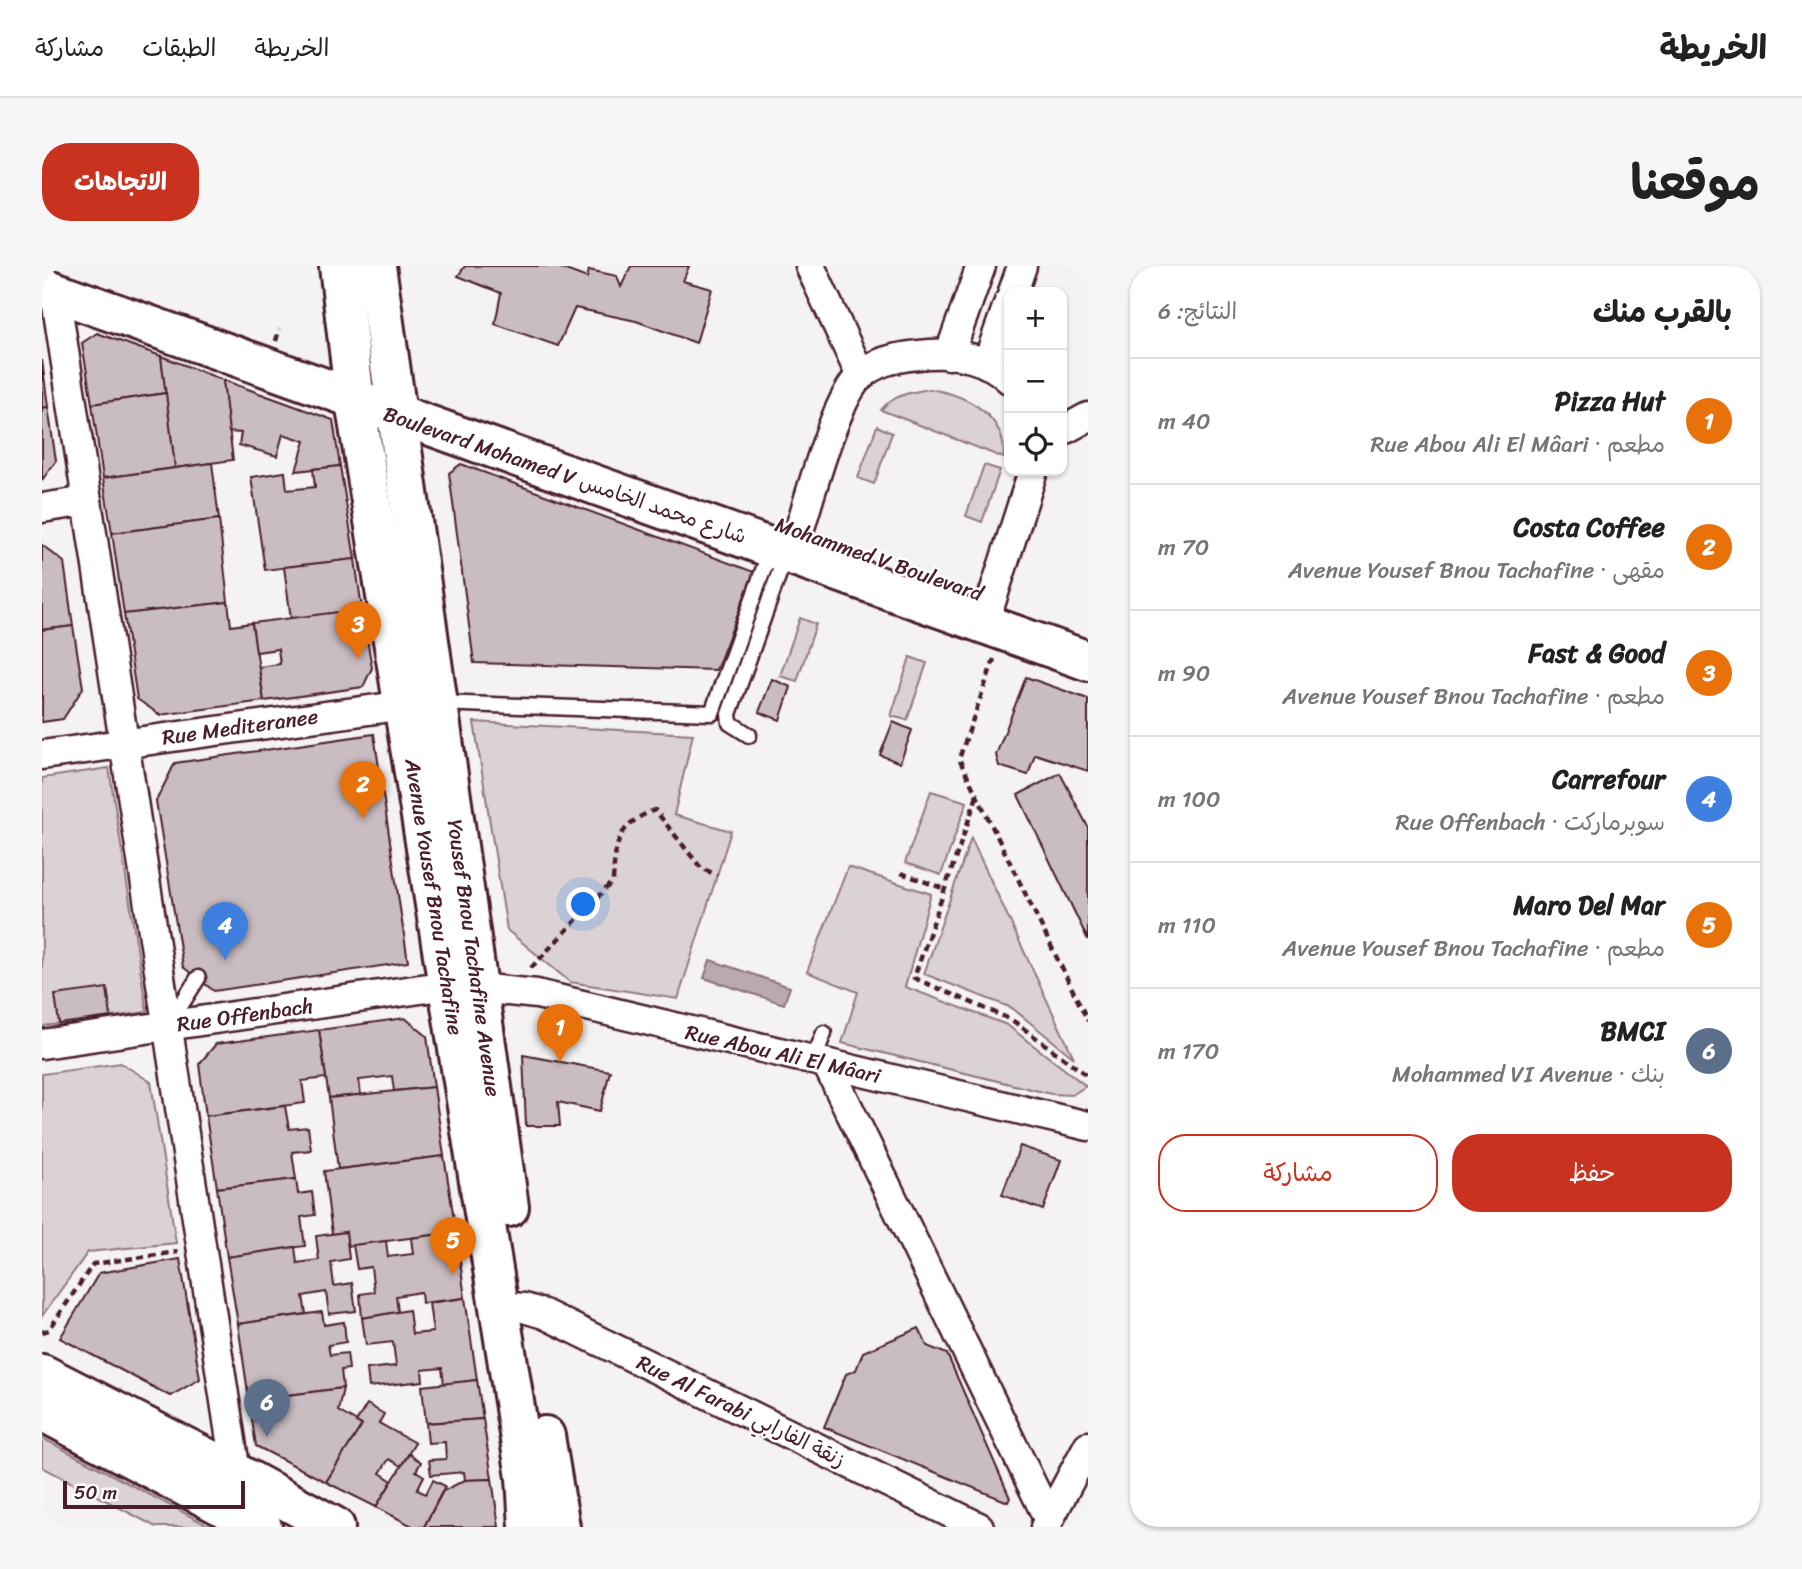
<!DOCTYPE html>
<html lang="ar">
<head>
<meta charset="utf-8">
<style>
	body { margin:0; font-family:Sriracha,"Playpen Sans Arabic",sans-serif; background:#f6f6f6; color:#222; direction:rtl }
	.controls { position:absolute; right:21px; top:21px; display:grid; overflow:hidden; border-radius:14px; box-shadow:0 2px 5px #0004 }
	.controls button { width:63px; height:63px; display:grid; place-items:center; padding:0; border:0; border-bottom:2px solid #e0e0e0; background:#fff; color:#222; font:35px sans-serif }
	.scale { position:absolute; left:21px; bottom:18px; width:182px; box-sizing:border-box; padding-left:7px; border:4px solid #4a1f2b; border-top:0; font-size:19px; line-height:24px; white-space:nowrap; color:#4a1f2b; -webkit-text-stroke:5px #fff; paint-order:stroke }
	.you { position:absolute; left:542px; top:639px; width:24px; height:24px; margin:-18px; border:5px solid #fff; border-radius:50%; background:#1a73e8; box-shadow:0 0 0 10px #1a73e833 }
	.badge { display:grid; place-items:center; width:46px; height:46px; border-radius:50%; background:#c8321e; color:#fff; font-size:23px; font-weight:700 }
	.pin { position:absolute; translate:-50% -58px; filter:drop-shadow(0 2px 4px #0008) }
	.pin::after { content:''; position:absolute; top:37px; width:24px; height:21px; background:inherit; clip-path:polygon(0 0,100% 0,50% 100%) }
	.list { margin:0; padding:0; list-style:none }
	h2 { display:flex; justify-content:space-between; align-items:center; height:91px; margin:0; padding:0 28px; font-size:30px }
	h2 small { font-size:23px; font-weight:400; color:#767676 }
	.list li { display:grid; grid-template-columns:46px 1fr auto; gap:21px; align-items:center; box-sizing:border-box; height:126px; padding:0 28px; border-top:2px solid #e0e0e0 }
	.list b { display:block; font-size:26px; white-space:nowrap }
	.list p { margin:0; font-size:23px; white-space:nowrap; color:#767676 }
	.list em { font-size:23px; font-style:normal; color:#767676 }
	.actions { display:flex; gap:14px; padding:21px 28px }
	.actions a { flex:1; padding:16px 0; border:2px solid #c8321e; border-radius:28px; text-align:center; font-size:24px; color:#c8321e }
	.actions .main { background:#c8321e; color:#fff }
	.icon { flex:none; width:38px; height:38px; fill:none; stroke:currentColor; stroke-width:2; stroke-linecap:round; stroke-linejoin:round }
	.map { position:relative; flex:none; width:1046px; height:1261px; overflow:hidden; direction:ltr; border-radius:28px }
	header { display:flex; align-items:center; gap:42px; box-sizing:border-box; height:98px; padding:0 35px; background:#fff; border-bottom:2px solid #e0e0e0 }
	header strong { font-size:33px }
	nav { display:flex; gap:38px; margin-inline-start:auto; font-size:24px }
	.intro { display:flex; align-items:center; justify-content:space-between; box-sizing:border-box; height:168px; padding:0 42px }
	h1 { margin:0; font-size:49px }
	.button { padding:18px 32px; border-radius:28px; background:#c8321e; color:#fff; font-size:24px; font-weight:700 }
	main { display:flex; gap:42px; padding:0 42px }
	aside { flex:1; background:#fff; border-radius:28px; box-shadow:0 2px 5px #0004 }
	.map>svg:first-child { display:block }
	.green { fill:#dbd2d5; stroke:#927880; stroke-width:2 }
	.water { fill:#baa9ae; stroke:#8d727a; stroke-width:2 }
	.building { fill:#cabdc1; stroke:#4a1f2b; stroke-width:2 }
	.lines { fill:none; stroke-linecap:round; stroke-linejoin:round }
	.service-casing { stroke:#4a1f2b; stroke-width:19 }
	.minor-casing { stroke:#4a1f2b; stroke-width:33 }
	.secondary-casing { stroke:#4a1f2b; stroke-width:44 }
	.path { stroke:#4a1f2b; stroke-width:4.5; stroke-dasharray:7 5; stroke-linecap:butt }
	.service { stroke:#fff; stroke-width:14 }
	.minor { stroke:#fff; stroke-width:28 }
	.secondary { stroke:#fff; stroke-width:38 }
	.labels { text-anchor:middle; stroke-width:5; stroke-linejoin:round; paint-order:stroke }
	.street-label { font-size:21px; fill:#4a1f2b; stroke:#fff }
</style>
</head>
<body>
<header>
<strong>الخريطة</strong>
<nav><a>الخريطة</a><a>الطبقات</a><a>مشاركة</a></nav>
</header>
<div class="intro"><h1>موقعنا</h1><a class="button">الاتجاهات</a></div>
<main>
<aside>
<h2>بالقرب منك<small>النتائج: 6</small></h2>
<ul class="list">
<li><span class="badge" style="background:#e8710a">1</span><div><b>Pizza Hut</b><p>مطعم · Rue Abou Ali El Mâari</p></div><em>40 m</em></li>
<li><span class="badge" style="background:#e8710a">2</span><div><b>Costa Coffee</b><p>مقهى · Avenue Yousef Bnou Tachafine</p></div><em>70 m</em></li>
<li><span class="badge" style="background:#e8710a">3</span><div><b>Fast &amp; Good</b><p>مطعم · Avenue Yousef Bnou Tachafine</p></div><em>90 m</em></li>
<li><span class="badge" style="background:#3f7fe0">4</span><div><b>Carrefour</b><p>سوبرماركت · Rue Offenbach</p></div><em>100 m</em></li>
<li><span class="badge" style="background:#e8710a">5</span><div><b>Maro Del Mar</b><p>مطعم · Avenue Yousef Bnou Tachafine</p></div><em>110 m</em></li>
<li><span class="badge" style="background:#5c6f8a">6</span><div><b>BMCI</b><p>بنك · Mohammed VI Avenue</p></div><em>170 m</em></li>
</ul>
<div class="actions"><a class="main">حفظ</a><a>مشاركة</a></div>
</aside>
<div class="map">
<svg width="1046" height="1261" viewBox="0 0 1046 1261">
	<rect width="100%" height="100%" fill="#f4f2f2"/>
	<filter id="ink" filterUnits="userSpaceOnUse"><feTurbulence type="fractalNoise" baseFrequency=".0143" numOctaves="2"/><feDisplacementMap in="SourceGraphic" scale="14" xChannelSelector="R" yChannelSelector="G"/><feConvolveMatrix kernelMatrix="1 2 1 2 8 2 1 2 1" color-interpolation-filters="sRGB"/></filter>
	<g filter="url(#ink)">
		<!-- green -->
		<g class="green">
			<path d="M888 123C925 129 964 149 962 192L839 144C851 129 869 126 888 123Z"/>
			<polygon points="835,160 850,167 832,218 816,212"/>
			<polygon points="942,199 958,204 940,256 924,250"/>
			<polygon points="758,352 774,358 755,415 738,410"/>
			<polygon points="868,391 885,397 865,454 849,450"/>
			<polygon points="432,456 651,468 632,549 689,565 636,733 528,716 465,664"/>
			<polygon points="67,502 105,746 69,751 65,722 17,758 0,760 0,512"/>
			<polygon points="889,525 925,536 899,609 863,597"/>
			<polygon points="929,572 1032,792 970,742 882,708"/>
			<polygon points="806,601 889,628 863,721 965,759 1044,820 1030,829 1009,828 800,777 816,726 765,706"/>
			<polygon points="79,797 109,816 134,977 46,986 0,1050 0,808"/>
			<polygon points="0,1172 169,1261 114,1261 0,1201"/>
		</g>
		<!-- water -->
		<polygon class="water" points="668,694 748,721 742,738 662,712"/>
		<!-- building -->
		<g class="building">
			<polygon points="423,0 513,0 545,12 547,4 575,10 579,21 589,0 647,0 641,15 670,23 654,77 594,55 533,42 516,80 453,58 459,27 416,10"/>
			<polygon points="55,67 119,90 124,127 50,138 40,77"/>
			<polygon points="119,90 181,114 191,194 133,202"/>
			<polygon points="0,94 6,141 0,142"/>
			<polygon points="181,114 291,154 298,200 254,205 263,175 241,168 235,190 197,179 199,167 187,166"/>
			<polygon points="124,127 133,202 61,212 50,138"/>
			<polygon points="6,141 14,195 0,214 0,142"/>
			<polygon points="170,197 177,253 70,267 61,212"/>
			<polygon points="419,198 712,306 674,404 432,397 407,207"/>
			<polygon points="298,200 313,293 223,304 209,211 243,206 245,224 273,221 271,203"/>
			<polygon points="177,253 186,336 82,348 70,267"/>
			<polygon points="0,279 22,296 31,360 0,364"/>
			<polygon points="313,293 320,343 249,353 242,301"/>
			<polygon points="186,336 189,360 210,357 222,435 118,449 95,433 82,348"/>
			<polygon points="320,343 330,402 321,421 222,435 217,401 238,398 236,383 214,386 210,357"/>
			<polygon points="31,360 41,422 21,453 0,456 0,364"/>
			<polygon points="984,411 1046,433 1046,505 993,488 986,509 957,500 954,489"/>
			<polygon points="730,413 749,421 738,454 717,446"/>
			<polygon points="851,456 870,464 858,497 838,489"/>
			<polygon points="332,468 366,696 172,725 141,701 114,535 133,497"/>
			<polygon points="1018,507 1046,561 1046,674 976,529"/>
			<polygon points="65,722 69,751 17,758 13,729"/>
			<polygon points="363,752 385,770 392,821 352,825 350,810 317,814 319,829 287,832 277,764"/>
			<polygon points="277,764 284,812 260,815 263,837 164,850 157,798 174,778"/>
			<polygon points="481,789 568,805 558,845 516,836 518,860 484,860"/>
			<polygon points="392,821 402,890 296,903 287,832"/>
			<polygon points="243,840 247,863 266,861 269,884 250,886 254,913 175,922 164,850"/>
			<polygon points="978,880 1019,894 1001,944 960,929"/>
			<polygon points="402,890 414,966 305,980 304,966 290,968 282,905"/>
			<polygon points="254,913 256,928 270,926 273,949 259,951 263,980 185,991 175,922"/>
			<polygon points="304,966 307,993 289,996 292,1020 310,1017 314,1045 287,1048 284,1026 261,1030 264,1048 196,1058 185,991 253,981 255,997 277,994 274,970"/>
			<polygon points="414,966 423,1032 380,1037 379,1026 354,1030 356,1046 320,1052 318,1028 332,1026 329,1001 315,1003 311,979 344,975 346,991 371,988 369,972"/>
			<polygon points="138,993 158,1113 128,1130 18,1072 57,1007"/>
			<polygon points="423,1032 435,1114 402,1118 400,1102 380,1104 381,1115 327,1121 325,1103 354,1100 351,1076 324,1079 320,1052 367,1044 370,1068 391,1066 387,1037"/>
			<polygon points="280,1046 282,1059 302,1056 304,1076 286,1079 288,1089 305,1087 307,1103 299,1104 301,1122 207,1134 196,1058"/>
			<polygon points="877,1062 885,1080 905,1088 968,1232 966,1236 782,1161 804,1108 814,1104 821,1086"/>
			<polygon points="435,1114 441,1153 384,1157 380,1120"/>
			<polygon points="301,1122 296,1145 320,1159 284,1216 214,1180 207,1134"/>
			<polygon points="325,1138 342,1148 337,1157 373,1177 359,1200 347,1193 338,1207 350,1215 334,1241 284,1216 320,1159 314,1156"/>
			<polygon points="441,1153 450,1213 423,1214 422,1206 389,1209 387,1194 404,1193 403,1176 386,1177 384,1157"/>
			<polygon points="367,1188 379,1196 374,1205 382,1210 375,1224 384,1228 391,1214 403,1220 382,1261 372,1261 334,1241"/>
			<polygon points="450,1213 457,1261 382,1261 401,1225 423,1214"/>
		</g>
		<g class="lines">
			<!-- service casing -->
			<g class="service-casing">
				<g id="service">
					<polyline points="397,437 670,447 729,282"/>
					<polyline points="707,469 688,457 687,448 744,288"/>
					<polyline points="127,758 156,712"/>
					<polyline points="771,795 782,767"/>
				</g>
			</g>
			<!-- minor casing -->
			<g class="minor-casing">
				<g id="minor">
					<polyline points="768,0 819,110"/>
					<polyline points="13,26 194,1207"/>
					<polyline points="971,26 980,0"/>
					<polyline points="907,89 939,0"/>
					<polyline points="945,98 967,36"/>
					<polyline points="1020,165 1046,151"/>
					<polyline points="0,242 45,235"/>
					<path d="M757 265C769 228 794 129 821 107 840 92 865 90 887 88 915 86 947 93 967 113"/>
					<polyline points="942,358 991,205"/>
					<polyline points="0,489 378,437"/>
					<polyline points="0,778 406,719 495,728 1046,860"/>
					<polyline points="785,798 1007,1254"/>
					<polyline points="457,1040 482,1042 502,1048 937,1261"/>
					<polyline points="1003,1261 1046,1180"/>
				</g>
			</g>
			<!-- secondary casing -->
			<g class="secondary-casing">
				<g id="secondary">
					<polyline points="297,0 313,135 484,1211 487,1261"/>
					<polyline points="334,0 467,941"/>
					<polyline points="0,21 1046,395"/>
					<polyline points="0,1108 194,1207 293,1261"/>
					<polyline points="0,1145 220,1261"/>
					<polyline points="503,1170 518,1261"/>
				</g>
			</g>
			<!-- path -->
			<g class="path">
				<polyline points="234,75 237,63"/>
				<polyline points="952,393 917,493 1046,755"/>
				<polyline points="935,530 872,712 970,754 1046,810"/>
				<polyline points="859,607 903,623"/>
				<path d="M489 702 571 615C573 578 575 558 613 544L659 602 675 609"/>
				<polyline points="0,1066 7,1064 51,998 136,986"/>
			</g>
			<!-- service -->
			<use href="#service" class="service"/>
			<!-- minor -->
			<use href="#minor" class="minor"/>
			<!-- secondary -->
			<use href="#secondary" class="secondary"/>
		</g>
	</g>
	<g class="labels">
		<!-- street labels -->
		<g class="street-label">
			<text transform="translate(523 209) rotate(19)" y="7">Boulevard Mohamed V شارع محمد الخامس</text>
			<text transform="translate(837 293) rotate(19)" y="7">Mohammed V Boulevard</text>
			<text transform="translate(198 461) rotate(-8)" y="7">Rue Mediteranee</text>
			<text transform="translate(392 631) rotate(81)" y="7">Avenue Yousef Bnou Tachafine</text>
			<text transform="translate(432 692) rotate(82)" y="7">Yousef Bnou Tachafine Avenue</text>
			<text transform="translate(203 749) rotate(-8)" y="7">Rue Offenbach</text>
			<text transform="translate(741 788) rotate(13)" y="7">Rue Abou Ali El Mâari</text>
			<text transform="translate(699 1145) rotate(26)" y="7">Rue Al Farabi زنقة الفارابي</text>
		</g>
	</g>
</svg>
<div class="controls">
<button>+</button>
<button>−</button>
<button><svg class="icon" aria-label="locate" viewBox="0 0 24 24"><circle cx="12" cy="12" r="6"/><path d="M12 2v4M12 18v4M2 12h4M18 12h4"/></svg></button>
</div>
<div class="scale">50 m</div>
<div class="you"></div>
<div class="pin badge" style="left:518px;top:796px;background:#e8710a">1</div>
<div class="pin badge" style="left:321px;top:553px;background:#e8710a">2</div>
<div class="pin badge" style="left:316px;top:393px;background:#e8710a">3</div>
<div class="pin badge" style="left:183px;top:694px;background:#3f7fe0">4</div>
<div class="pin badge" style="left:411px;top:1009px;background:#e8710a">5</div>
<div class="pin badge" style="left:225px;top:1171px;background:#5c6f8a">6</div>
</div>
</main>
</body>
</html>
